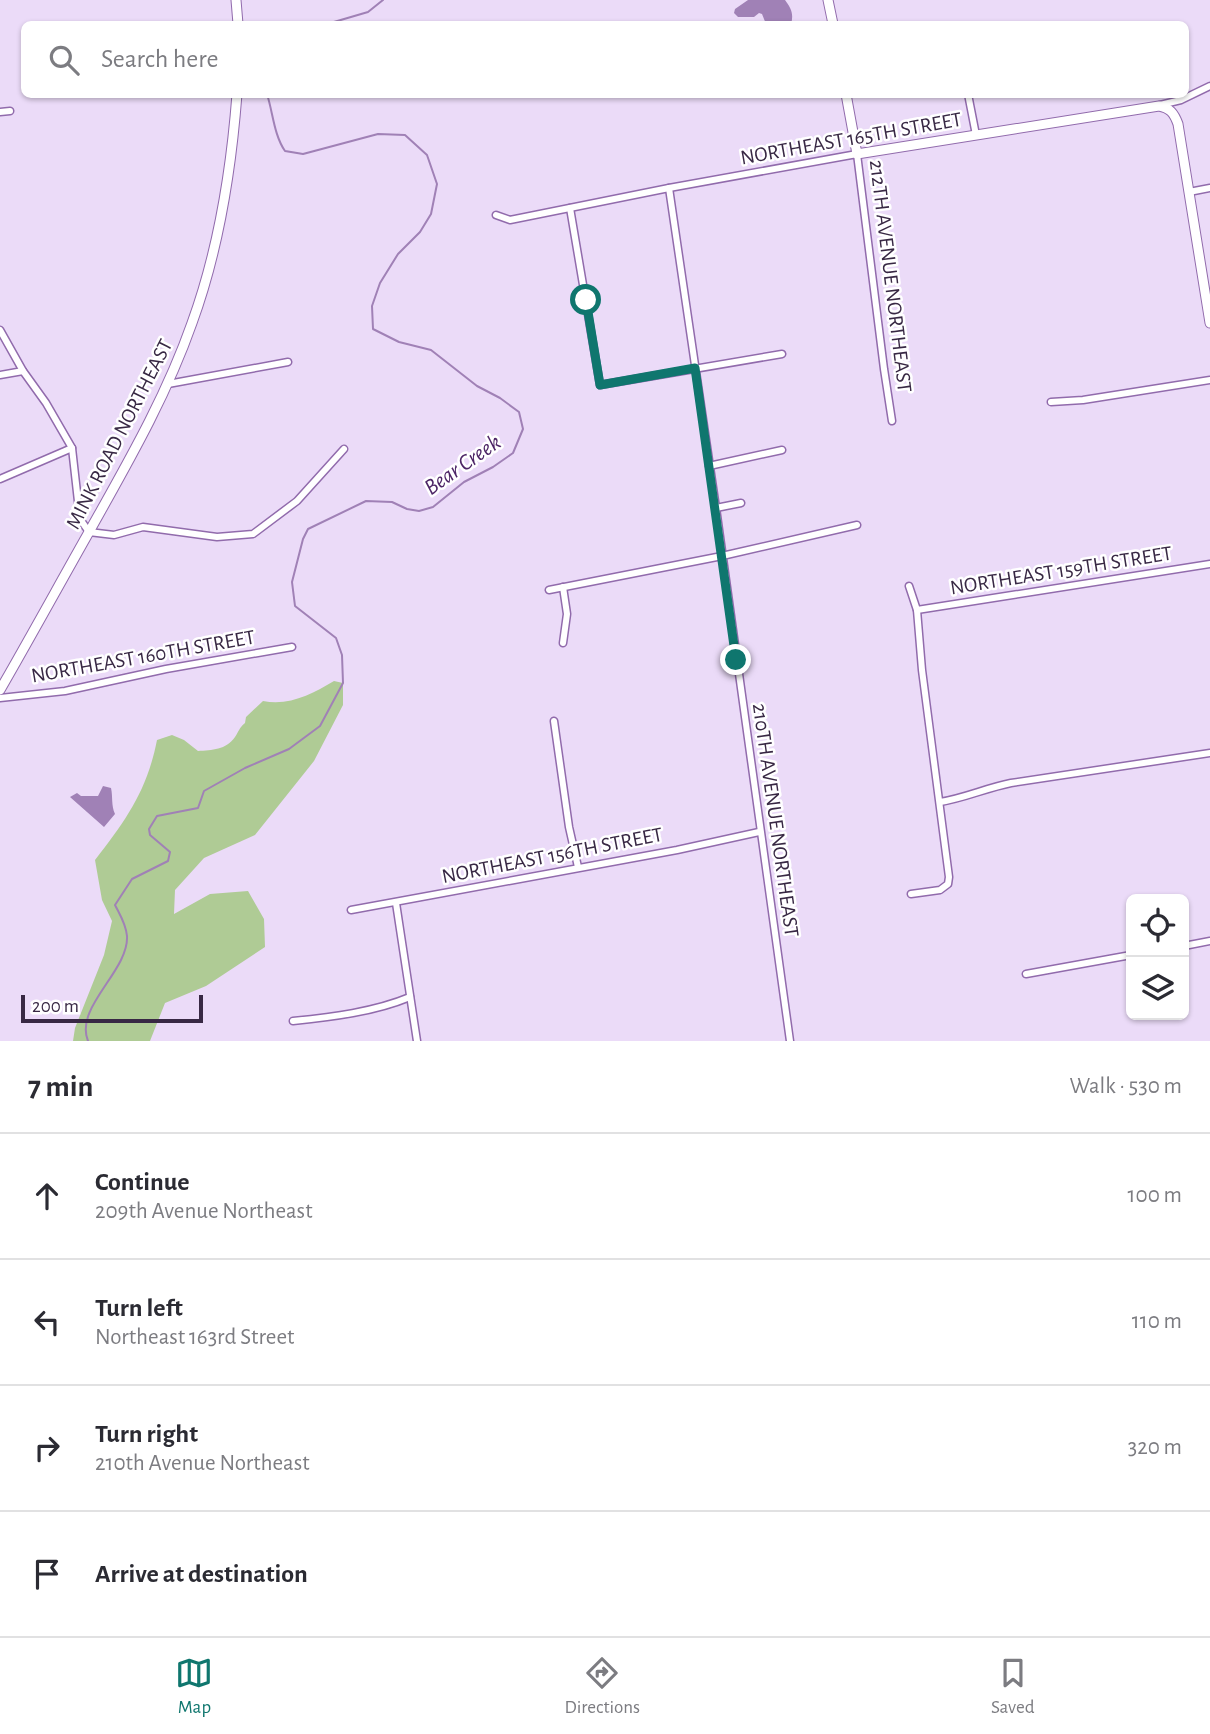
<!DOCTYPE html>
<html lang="en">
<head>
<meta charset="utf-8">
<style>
	body { margin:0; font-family:"Alegreya Sans",sans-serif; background:#f2f2f3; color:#2b2b33 }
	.controls { position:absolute; right:21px; bottom:21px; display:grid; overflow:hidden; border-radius:10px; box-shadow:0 2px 5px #0004 }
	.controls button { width:63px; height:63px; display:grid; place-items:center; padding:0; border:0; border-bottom:2px solid #e1e1e2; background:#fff; color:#2b2b33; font:35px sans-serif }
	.scale { position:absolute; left:21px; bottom:18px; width:182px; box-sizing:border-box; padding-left:7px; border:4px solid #382844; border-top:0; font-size:19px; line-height:24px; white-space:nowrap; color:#382844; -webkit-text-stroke:5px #fff; paint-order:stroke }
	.stop { position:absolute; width:21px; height:21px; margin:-16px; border:5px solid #0f766e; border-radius:50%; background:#fff }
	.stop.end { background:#0f766e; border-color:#fff; box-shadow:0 2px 7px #0008 }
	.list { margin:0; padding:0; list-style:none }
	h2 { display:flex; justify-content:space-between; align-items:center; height:91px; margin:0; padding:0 28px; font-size:30px }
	h2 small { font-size:23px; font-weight:400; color:#7c7c81 }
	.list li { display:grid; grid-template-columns:46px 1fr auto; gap:21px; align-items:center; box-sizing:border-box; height:126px; padding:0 28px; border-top:2px solid #e1e1e2 }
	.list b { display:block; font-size:26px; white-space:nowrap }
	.list p { margin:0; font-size:23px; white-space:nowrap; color:#7c7c81 }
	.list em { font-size:23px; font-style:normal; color:#7c7c81 }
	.icon { flex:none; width:38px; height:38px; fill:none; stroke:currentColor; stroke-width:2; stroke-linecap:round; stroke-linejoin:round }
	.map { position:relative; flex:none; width:1210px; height:1041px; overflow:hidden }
	.search { position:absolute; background:#fff; box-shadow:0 2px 5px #0004; left:21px; right:21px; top:21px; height:77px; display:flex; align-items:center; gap:18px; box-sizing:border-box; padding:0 24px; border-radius:10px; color:#7c7c81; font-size:26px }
	.sheet { height:595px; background:#fff }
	nav { display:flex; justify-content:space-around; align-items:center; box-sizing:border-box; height:98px; border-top:2px solid #e1e1e2; background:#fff; font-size:19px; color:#7c7c81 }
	nav a { display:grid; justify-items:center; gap:4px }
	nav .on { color:#0f766e }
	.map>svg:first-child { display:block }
	.green { fill:#afcb95 }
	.water { fill:#a081b6 }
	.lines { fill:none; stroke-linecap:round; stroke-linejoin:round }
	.stream { stroke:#a081b6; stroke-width:2 }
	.street-casing { stroke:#916bac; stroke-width:9 }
	.secondary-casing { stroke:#916bac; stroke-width:11 }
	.street { stroke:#fff; stroke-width:6 }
	.secondary { stroke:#fff; stroke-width:9 }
	.route { stroke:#0f766e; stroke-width:9 }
	.labels { text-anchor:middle; stroke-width:5; stroke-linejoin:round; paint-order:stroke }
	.street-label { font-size:21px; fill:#382844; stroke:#fff }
	.water-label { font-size:23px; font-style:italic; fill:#4d2566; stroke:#fff }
</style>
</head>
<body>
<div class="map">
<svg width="1210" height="1041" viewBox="0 0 1210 1041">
	<rect width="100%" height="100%" fill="#ebdbf8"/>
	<!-- green -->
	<path class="green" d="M334 681 343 683V705L314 761 255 835 204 858 175 890 174 914 210 894 248 891 264 919 265 947 206 986 165 1003 150 1041H73L75 1028 104 955 112 921 102 900 95 860C126 820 147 791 157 740L172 735 184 740 198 751C212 750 226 750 235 737 239 731 239 728 245 723L246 717 263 701C290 706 312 694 334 681Z"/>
	<!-- water -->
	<g class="water">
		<path d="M748 0H785C791 8 794 14 791 24H766L762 14 759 13 754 17H738L734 13 735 9Z"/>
		<path d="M103 786 111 788C113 797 111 805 115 814L104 827 70 797 77 793 81 796H98Z"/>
	</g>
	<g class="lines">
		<!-- stream -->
		<g class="stream">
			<polyline points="327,24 368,12 383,0"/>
			<path d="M88 1041C74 1007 129 971 127 936 126 924 120 915 115 905L132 879 168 861 170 852 150 835 149 829 157 816 198 808 204 791 245 768 289 749 320 726 343 683 342 655 336 638 295 606 292 582 303 539 308 529 366 501 392 502 407 509 419 511 433 507 464 482 493 467 513 453 523 429 519 412 500 398 477 386 431 350 399 342 373 329 372 306 380 283 398 254 420 232 431 214 437 184 427 155 405 135 378 134 303 154 285 151C274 135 273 113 267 94"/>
		</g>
		<!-- street casing -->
		<g class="street-casing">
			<g id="street">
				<polyline points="968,94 976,135"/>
				<polyline points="1160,105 1181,100 1210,86"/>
				<polyline points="0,112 10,111"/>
				<polyline points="669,188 716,508 790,1041"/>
				<polyline points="1189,192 1210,188"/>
				<polyline points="570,208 600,385 782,354"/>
				<polyline points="496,215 510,220 669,188 857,154 884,369 892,421"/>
				<polyline points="0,330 23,371 46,403 72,448 80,519 89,532 114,535 143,527 217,537 253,534 297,501 344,449"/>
				<polyline points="0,375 23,371"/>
				<polyline points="168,384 288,362"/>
				<polyline points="1051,402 1083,400 1210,380"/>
				<polyline points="709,466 782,450"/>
				<polyline points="0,479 72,448"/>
				<polyline points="716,508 741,503"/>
				<polyline points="909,586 917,610 922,670 949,877 948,884 940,890 911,894"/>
				<polyline points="563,587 567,614 563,643"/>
				<polyline points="549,590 722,556 857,525"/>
				<polyline points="917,610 1210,564"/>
				<polyline points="0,698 65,691 166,669 292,647"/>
				<polyline points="554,721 569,827 578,867"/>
				<path d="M940 802C965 798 986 788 1011 783L1210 753"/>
				<polyline points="396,903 417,1041"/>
				<polyline points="351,910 677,850 759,832"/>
				<polyline points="1184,946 1210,941"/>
				<polyline points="1026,974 1131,955"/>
				<path d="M293 1021C332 1017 374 1012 410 997"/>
			</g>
		</g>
		<!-- secondary casing -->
		<g class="secondary-casing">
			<g id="secondary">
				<polyline points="236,0 238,24"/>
				<polyline points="828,0 833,24"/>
				<path d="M846 94 857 154 1159 106C1170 108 1174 113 1178 124L1210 323"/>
				<path d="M0 690C30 638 59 585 89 532 127 464 166 397 192 323 219 249 231 173 237 94"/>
			</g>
		</g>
		<!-- street -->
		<use href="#street" class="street"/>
		<!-- secondary -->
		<use href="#secondary" class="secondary"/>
	</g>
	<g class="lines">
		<!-- route -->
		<polyline class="route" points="586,300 600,385 695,368 736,660"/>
	</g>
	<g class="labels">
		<!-- street labels -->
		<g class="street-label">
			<text transform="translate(851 138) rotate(-10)" y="7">NORTHEAST 165TH STREET</text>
			<text transform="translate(891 276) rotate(83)" y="7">212TH AVENUE NORTHEAST</text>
			<text transform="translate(119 434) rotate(-63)" y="7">MINK ROAD NORTHEAST</text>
			<text transform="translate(1061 570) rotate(-9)" y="7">NORTHEAST 159TH STREET</text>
			<text transform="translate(143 656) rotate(-10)" y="7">NORTHEAST 160TH STREET</text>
			<text transform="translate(776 820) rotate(82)" y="7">210TH AVENUE NORTHEAST</text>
			<text transform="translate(552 855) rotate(-11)" y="7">NORTHEAST 156TH STREET</text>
		</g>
		<!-- water labels -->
		<g class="water-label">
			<text transform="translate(462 464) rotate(-35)" y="8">Bear Creek</text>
		</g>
	</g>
</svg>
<div class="controls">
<button><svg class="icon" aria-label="locate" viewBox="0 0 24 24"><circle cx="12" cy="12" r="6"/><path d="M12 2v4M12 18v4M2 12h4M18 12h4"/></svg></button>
<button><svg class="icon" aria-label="layers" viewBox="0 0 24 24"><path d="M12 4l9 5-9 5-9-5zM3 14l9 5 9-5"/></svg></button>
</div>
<div class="scale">200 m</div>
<div class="stop" style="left:586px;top:300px"></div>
<div class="stop end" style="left:736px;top:660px"></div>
<div class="search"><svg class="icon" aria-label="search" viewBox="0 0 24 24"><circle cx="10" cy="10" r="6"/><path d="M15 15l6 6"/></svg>Search here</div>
</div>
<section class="sheet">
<h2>7 min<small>Walk · 530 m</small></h2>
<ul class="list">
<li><svg class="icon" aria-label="ahead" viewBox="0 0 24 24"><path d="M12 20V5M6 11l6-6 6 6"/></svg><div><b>Continue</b><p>209th Avenue Northeast</p></div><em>100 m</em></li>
<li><svg class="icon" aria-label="left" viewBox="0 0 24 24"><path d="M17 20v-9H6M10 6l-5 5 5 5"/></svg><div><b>Turn left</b><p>Northeast 163rd Street</p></div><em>110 m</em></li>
<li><svg class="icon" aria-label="right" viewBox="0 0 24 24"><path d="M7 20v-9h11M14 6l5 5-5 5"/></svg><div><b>Turn right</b><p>210th Avenue Northeast</p></div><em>320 m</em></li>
<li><svg class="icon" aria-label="arrive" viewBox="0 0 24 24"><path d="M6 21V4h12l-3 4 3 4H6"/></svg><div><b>Arrive at destination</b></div></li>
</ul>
</section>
<nav>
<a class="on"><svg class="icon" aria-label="map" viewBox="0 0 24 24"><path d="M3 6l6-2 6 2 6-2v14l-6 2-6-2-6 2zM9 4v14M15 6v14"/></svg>Map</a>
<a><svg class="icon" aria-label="directions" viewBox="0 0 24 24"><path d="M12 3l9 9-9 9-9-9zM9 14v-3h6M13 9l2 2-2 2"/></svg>Directions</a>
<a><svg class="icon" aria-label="saved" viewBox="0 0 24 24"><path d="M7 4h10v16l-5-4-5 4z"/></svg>Saved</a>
</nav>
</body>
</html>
